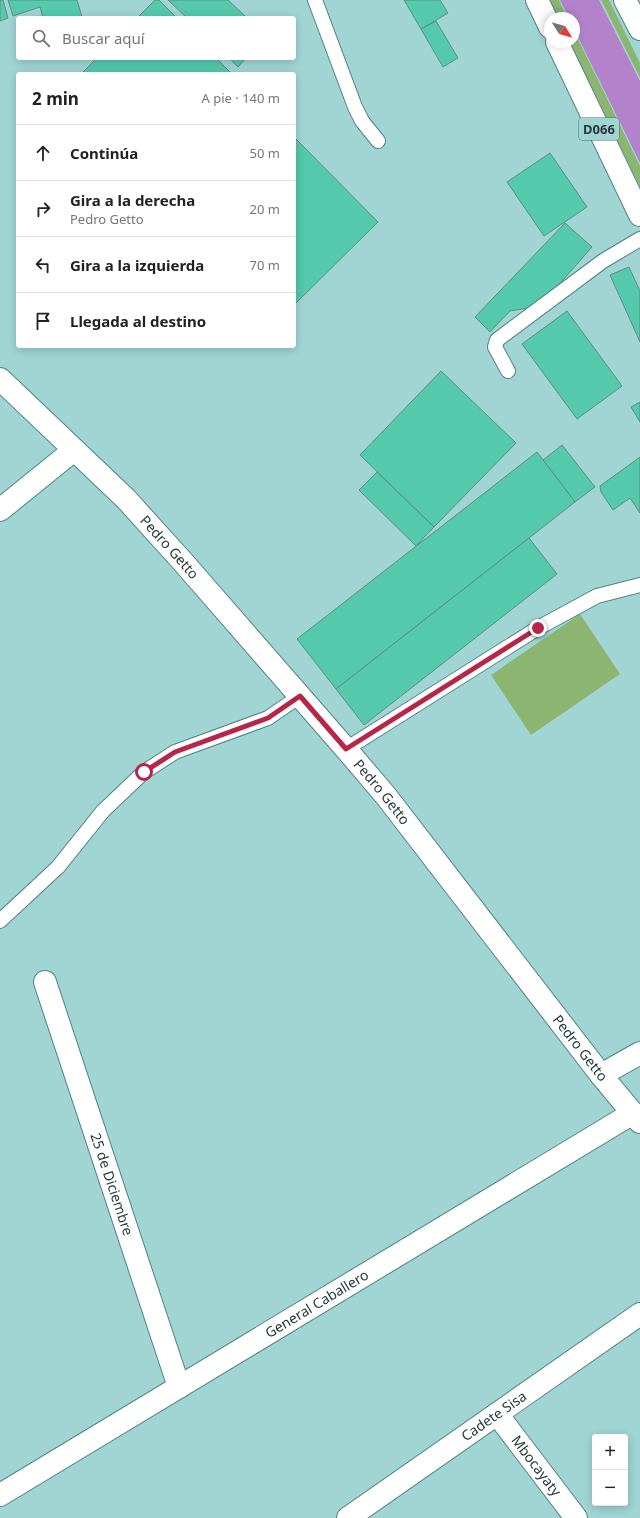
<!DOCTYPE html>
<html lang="es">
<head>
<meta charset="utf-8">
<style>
	body { margin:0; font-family:"Noto Sans",sans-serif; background:#f6f6f6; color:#222 }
	.controls { position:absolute; right:12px; bottom:12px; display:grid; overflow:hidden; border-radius:4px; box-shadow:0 2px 10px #0003 }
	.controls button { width:36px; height:36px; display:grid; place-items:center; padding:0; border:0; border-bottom:1px solid #e0e0e0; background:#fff; color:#222; font:20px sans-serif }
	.compass { position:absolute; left:544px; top:12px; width:36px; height:36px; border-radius:50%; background:#fff; box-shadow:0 2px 10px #0003; rotate:127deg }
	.stop { position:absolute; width:12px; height:12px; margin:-9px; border:3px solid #b72647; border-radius:50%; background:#fff }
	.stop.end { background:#b72647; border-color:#fff; box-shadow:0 1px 4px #0008 }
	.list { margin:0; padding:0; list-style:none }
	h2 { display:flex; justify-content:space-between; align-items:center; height:52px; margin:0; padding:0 16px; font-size:17px }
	h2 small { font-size:13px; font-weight:400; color:#767676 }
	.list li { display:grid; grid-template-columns:26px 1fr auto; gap:12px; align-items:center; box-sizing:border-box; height:56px; padding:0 16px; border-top:1px solid #e0e0e0 }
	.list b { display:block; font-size:15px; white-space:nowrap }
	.list p { margin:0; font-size:13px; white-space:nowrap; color:#767676 }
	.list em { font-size:13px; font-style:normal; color:#767676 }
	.icon { flex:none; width:22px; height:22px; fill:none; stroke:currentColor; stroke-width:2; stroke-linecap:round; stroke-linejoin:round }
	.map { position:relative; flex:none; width:640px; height:1518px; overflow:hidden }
	.search { position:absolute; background:#fff; box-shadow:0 2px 10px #0003; left:16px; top:16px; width:280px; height:44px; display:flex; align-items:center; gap:10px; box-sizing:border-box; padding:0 14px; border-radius:4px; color:#767676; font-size:15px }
	.panel { position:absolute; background:#fff; box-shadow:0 2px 10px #0003; left:16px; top:72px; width:280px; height:276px; border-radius:4px }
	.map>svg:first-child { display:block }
	.green { fill:#8cb572 }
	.water { fill:#b283ca }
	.building { fill:#54c9ac; stroke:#5f8d80 }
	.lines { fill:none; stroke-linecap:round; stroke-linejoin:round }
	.lane-casing { stroke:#508382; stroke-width:16 }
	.street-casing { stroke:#508382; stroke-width:24 }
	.secondary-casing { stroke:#508382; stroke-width:24 }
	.highway-casing { stroke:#508382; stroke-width:24 }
	.lane { stroke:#fff; stroke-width:14 }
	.street { stroke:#fff; stroke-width:22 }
	.secondary { stroke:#fff; stroke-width:22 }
	.highway { stroke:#fff; stroke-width:22 }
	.route { stroke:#b72647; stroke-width:5 }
	.labels { text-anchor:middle; stroke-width:3.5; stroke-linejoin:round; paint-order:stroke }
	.shield { fill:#a0d5d4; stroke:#4a6868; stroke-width:1 }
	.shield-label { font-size:13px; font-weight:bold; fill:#253a3a }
	.street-label { font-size:14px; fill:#253a3a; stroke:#a0d5d4 }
</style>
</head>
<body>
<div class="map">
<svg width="640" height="1518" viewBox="0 0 640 1518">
	<rect width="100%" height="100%" fill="#a0d5d4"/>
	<!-- green -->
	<g class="green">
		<polygon points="550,0 559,0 567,18 558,18"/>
		<polygon points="601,0 609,0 640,63 640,78"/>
		<polygon points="574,31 640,166 640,187 570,42 574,42"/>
		<polygon points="580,614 620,674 531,735 491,675"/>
	</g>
	<!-- water -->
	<polygon class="water" points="560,0 599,0 640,81 640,163 574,29 574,18 569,18"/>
	<!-- building -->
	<g class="building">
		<polygon points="0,0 3,0 8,18 0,21"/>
		<polygon points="8,0 77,0 82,17 43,18 40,7 13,16"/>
		<polygon points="155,0 159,0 177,18 137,18"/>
		<polygon points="168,0 228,0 247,18 187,18"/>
		<polygon points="404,0 440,0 448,13 421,29"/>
		<polygon points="436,21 458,58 443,67 421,29"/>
		<polygon points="97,58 216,58 232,74 81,74"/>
		<polygon points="229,58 246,58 238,67"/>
		<polygon points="294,137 378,222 294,305"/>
		<polygon points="550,153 587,207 544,236 507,182"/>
		<polygon points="565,223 592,247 540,306 510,311 490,332 475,317"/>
		<polygon points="629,267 640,291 640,342 610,275"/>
		<polygon points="567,311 622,386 577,419 522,344"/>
		<polygon points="441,371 516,443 434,527 360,455"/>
		<polygon points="640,402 640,422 631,407"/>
		<polygon points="562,445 595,487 575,502 543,460"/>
		<polygon points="537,452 575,502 336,689 297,639"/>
		<polygon points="640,457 640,513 630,498 613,510 601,492 600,486"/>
		<polygon points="377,472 434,527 416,546 359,490"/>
		<polygon points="529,538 557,574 364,725 336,689"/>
	</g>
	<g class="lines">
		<!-- lane casing -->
		<g class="lane-casing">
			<g id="lane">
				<polyline points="315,0 355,107 362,121 378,141"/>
				<polyline points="508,371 495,347 497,340 603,261 640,239"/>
				<polyline points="346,749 538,628 597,596 640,585"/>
				<polyline points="0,921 58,867 103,811 144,772 175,752 268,718 300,696"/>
			</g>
		</g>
		<!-- street casing -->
		<g class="street-casing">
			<g id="street">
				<path id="s1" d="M45 982 179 1387"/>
				<polyline points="601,1075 640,1053"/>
				<path id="s2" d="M497 1414 576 1518"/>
				<path id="s3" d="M0 1495 633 1113"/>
				<path id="s4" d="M348 1518 640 1314"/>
			</g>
		</g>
		<!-- secondary casing -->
		<g class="secondary-casing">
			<g id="secondary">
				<path id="s5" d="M0 379 126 499 183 562 346 749 386 796 601 1075 640 1122"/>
				<polyline points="0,510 74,450"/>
			</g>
		</g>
		<!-- highway casing -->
		<g class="highway-casing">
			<g id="highway">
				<polyline points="537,0 550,27"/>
				<polyline points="625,0 640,29"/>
				<polyline points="557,42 640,215"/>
			</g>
		</g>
		<!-- lane -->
		<use href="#lane" class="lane"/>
		<!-- street -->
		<use href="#street" class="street"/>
		<!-- secondary -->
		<use href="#secondary" class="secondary"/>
		<!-- highway -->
		<use href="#highway" class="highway"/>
	</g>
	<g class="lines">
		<!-- route -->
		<polyline class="route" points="144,772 175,752 268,718 300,696 346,749 538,628"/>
	</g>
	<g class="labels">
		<!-- shield labels -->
		<rect class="shield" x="579" y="118" width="40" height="22" rx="3"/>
		<g class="shield-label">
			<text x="599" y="134">D066</text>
		</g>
		<!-- street labels -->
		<g class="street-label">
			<text dy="5" stroke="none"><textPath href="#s5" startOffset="239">Pedro Getto</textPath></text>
			<text dy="5" stroke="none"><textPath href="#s5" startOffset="563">Pedro Getto</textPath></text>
			<text dy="5" stroke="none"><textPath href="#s5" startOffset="887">Pedro Getto</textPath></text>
			<text dy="5" stroke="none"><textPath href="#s1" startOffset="213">25 de Diciembre</textPath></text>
			<text dy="5" stroke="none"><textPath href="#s3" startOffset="370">General Caballero</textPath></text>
			<text dy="5" stroke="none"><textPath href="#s4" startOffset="178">Cadete Sisa</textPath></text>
			<text dy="5" stroke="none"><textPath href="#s2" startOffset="65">Mbocayaty</textPath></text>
		</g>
	</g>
</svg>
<div class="controls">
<button>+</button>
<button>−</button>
</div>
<svg class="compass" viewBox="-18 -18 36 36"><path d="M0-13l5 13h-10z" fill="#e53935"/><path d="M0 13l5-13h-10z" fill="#767676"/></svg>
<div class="stop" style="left:144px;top:772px"></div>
<div class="stop end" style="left:538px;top:628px"></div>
<div class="search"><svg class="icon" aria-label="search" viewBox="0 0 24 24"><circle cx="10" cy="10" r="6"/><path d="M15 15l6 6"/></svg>Buscar aquí</div>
<section class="panel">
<h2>2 min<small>A pie · 140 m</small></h2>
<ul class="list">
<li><svg class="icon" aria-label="ahead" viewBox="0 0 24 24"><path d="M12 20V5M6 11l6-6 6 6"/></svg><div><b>Continúa</b></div><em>50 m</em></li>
<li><svg class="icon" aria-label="right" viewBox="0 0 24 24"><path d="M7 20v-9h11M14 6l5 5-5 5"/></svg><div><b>Gira a la derecha</b><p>Pedro Getto</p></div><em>20 m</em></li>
<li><svg class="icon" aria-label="left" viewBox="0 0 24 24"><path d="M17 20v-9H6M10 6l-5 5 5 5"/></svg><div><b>Gira a la izquierda</b></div><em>70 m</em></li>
<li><svg class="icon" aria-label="arrive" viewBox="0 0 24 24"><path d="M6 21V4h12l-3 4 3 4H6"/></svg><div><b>Llegada al destino</b></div></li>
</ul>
</section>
</div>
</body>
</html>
